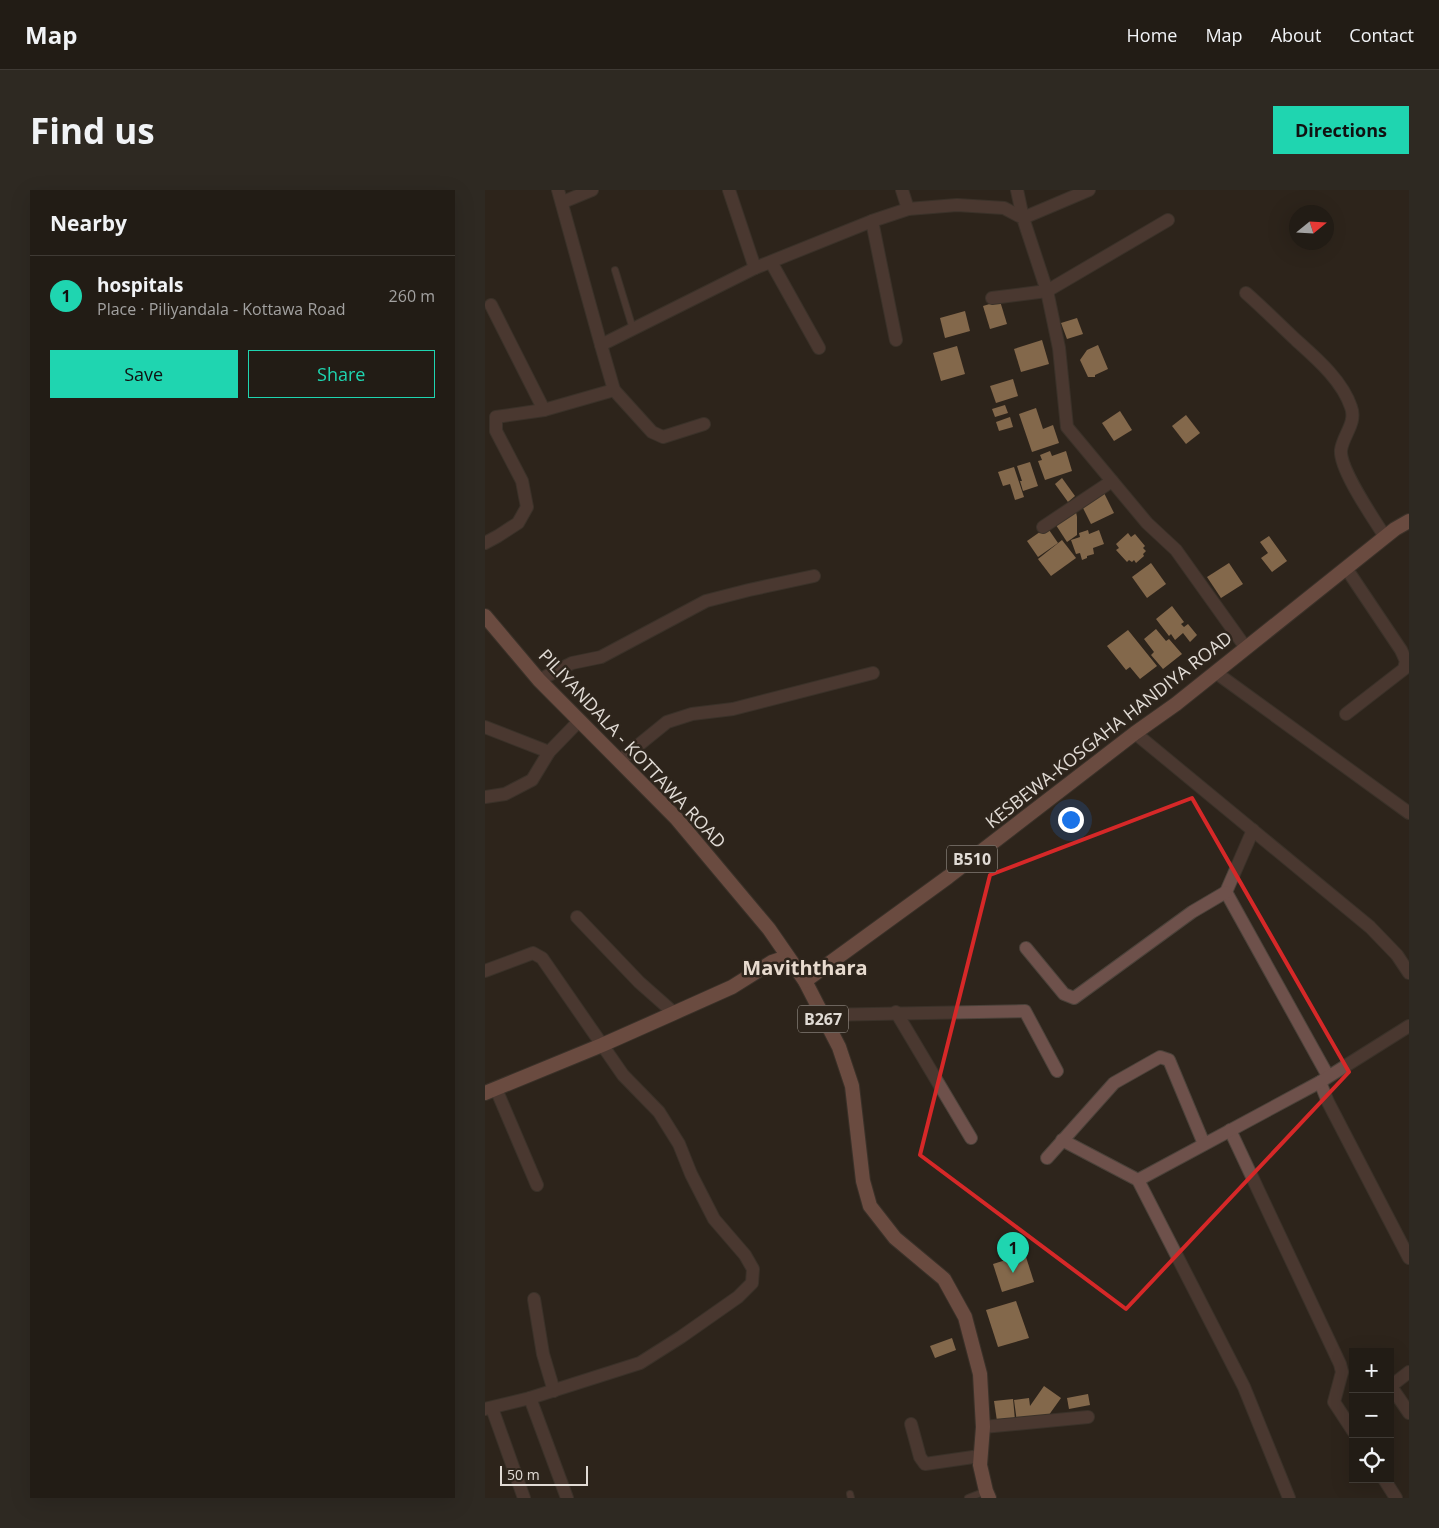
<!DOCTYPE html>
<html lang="en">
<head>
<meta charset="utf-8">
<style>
	body { margin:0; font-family:"Open Sans",sans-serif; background:#2e2922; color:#f1f3f6 }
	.controls { position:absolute; right:15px; bottom:15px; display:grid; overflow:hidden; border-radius:0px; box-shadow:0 5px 20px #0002 }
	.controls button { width:45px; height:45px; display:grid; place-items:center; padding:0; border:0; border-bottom:1px solid #3f3a34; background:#221c15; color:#f1f3f6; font:25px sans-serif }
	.compass { position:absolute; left:804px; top:15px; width:45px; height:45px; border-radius:50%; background:#221c15; box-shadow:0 5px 20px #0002; rotate:72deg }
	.scale { position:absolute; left:15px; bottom:12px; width:88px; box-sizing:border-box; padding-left:5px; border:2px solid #e1dbd5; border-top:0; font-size:14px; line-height:18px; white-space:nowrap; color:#e1dbd5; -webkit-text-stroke:4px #2e251c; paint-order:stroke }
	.you { position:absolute; left:585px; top:629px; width:18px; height:18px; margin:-12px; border:4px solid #fff; border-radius:50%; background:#1a73e8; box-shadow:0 0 0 8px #1a73e833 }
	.badge { display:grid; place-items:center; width:32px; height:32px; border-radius:50%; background:#1fd5b0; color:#111; font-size:16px; font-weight:700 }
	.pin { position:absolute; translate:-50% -41px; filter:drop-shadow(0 1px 2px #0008) }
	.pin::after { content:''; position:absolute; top:26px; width:18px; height:15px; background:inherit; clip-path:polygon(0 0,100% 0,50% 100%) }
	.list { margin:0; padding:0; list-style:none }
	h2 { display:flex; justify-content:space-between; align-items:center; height:65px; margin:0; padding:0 20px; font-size:21px }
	h2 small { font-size:16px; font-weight:400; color:#a2a1a0 }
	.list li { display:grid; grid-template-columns:32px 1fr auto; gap:15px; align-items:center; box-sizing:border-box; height:80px; padding:0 20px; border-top:1px solid #3f3a34 }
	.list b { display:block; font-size:19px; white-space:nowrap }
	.list p { margin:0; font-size:16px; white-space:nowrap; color:#a2a1a0 }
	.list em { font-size:16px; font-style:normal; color:#a2a1a0 }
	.actions { display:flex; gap:10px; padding:15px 20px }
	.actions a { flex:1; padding:11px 0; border:1px solid #1fd5b0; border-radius:0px; text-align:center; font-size:18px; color:#1fd5b0 }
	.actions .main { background:#1fd5b0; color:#111 }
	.icon { flex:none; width:28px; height:28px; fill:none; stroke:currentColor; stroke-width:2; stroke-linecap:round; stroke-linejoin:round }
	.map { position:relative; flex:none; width:924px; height:1308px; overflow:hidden; border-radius:0px }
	header { display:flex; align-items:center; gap:30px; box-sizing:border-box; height:70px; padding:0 25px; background:#221c15; border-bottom:1px solid #3f3a34 }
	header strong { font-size:24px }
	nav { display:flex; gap:28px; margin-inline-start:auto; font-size:18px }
	.intro { display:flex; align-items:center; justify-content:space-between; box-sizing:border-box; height:120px; padding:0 30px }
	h1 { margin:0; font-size:35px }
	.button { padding:12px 22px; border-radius:0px; background:#1fd5b0; color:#111; font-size:18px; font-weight:700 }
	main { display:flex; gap:30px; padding:0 30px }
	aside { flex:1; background:#221c15; border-radius:0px; box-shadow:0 5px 20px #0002 }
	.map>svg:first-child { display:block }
	.building { fill:#ecba85 }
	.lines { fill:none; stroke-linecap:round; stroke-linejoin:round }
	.service-casing { stroke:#4b423a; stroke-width:8 }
	.minor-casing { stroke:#4b423a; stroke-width:14 }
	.primary-casing { stroke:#4b423a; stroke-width:16 }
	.service { stroke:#6e514b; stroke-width:6 }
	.minor { stroke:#6e514b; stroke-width:12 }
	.primary { stroke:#b47a6e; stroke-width:14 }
	.marked { fill:none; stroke:#d62828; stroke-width:4; stroke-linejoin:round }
	.labels { text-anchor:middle; stroke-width:5; stroke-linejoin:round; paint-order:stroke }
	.shield { fill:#2e251c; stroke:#aba49e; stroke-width:1 }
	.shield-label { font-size:16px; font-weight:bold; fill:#e1dbd5 }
	.street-label { font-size:18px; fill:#e1dbd5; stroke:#2e251c }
	.quarter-label { font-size:20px; font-weight:bold; fill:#e8dbcf; stroke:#2e251c }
</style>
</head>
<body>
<header>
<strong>Map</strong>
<nav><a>Home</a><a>Map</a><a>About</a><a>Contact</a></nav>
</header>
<div class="intro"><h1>Find us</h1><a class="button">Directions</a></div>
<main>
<aside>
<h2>Nearby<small></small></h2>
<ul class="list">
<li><span class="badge">1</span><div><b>hospitals</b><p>Place · Piliyandala - Kottawa Road</p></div><em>260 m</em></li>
</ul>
<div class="actions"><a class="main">Save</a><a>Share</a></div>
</aside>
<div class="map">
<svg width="924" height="1308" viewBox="0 0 924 1308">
	<rect width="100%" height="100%" fill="#2e251c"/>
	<!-- building -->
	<g class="building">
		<polygon points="515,111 522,134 505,139 498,116"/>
		<polygon points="480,121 485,141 460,148 455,128"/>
		<polygon points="592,128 598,144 582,149 576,133"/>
		<polygon points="557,150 564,174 536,182 529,159"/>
		<polygon points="613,155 623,179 610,185 610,187 603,187 595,170 602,160"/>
		<polygon points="472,156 480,184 456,191 448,163"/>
		<polygon points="528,189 533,206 511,213 505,196"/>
		<polygon points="520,215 523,223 510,227 507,219"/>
		<polygon points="551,218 558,239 568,235 574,253 547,262 534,224"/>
		<polygon points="635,221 647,240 629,251 617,233"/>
		<polygon points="701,225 715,243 701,254 687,236"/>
		<polygon points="525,227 528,237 514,241 511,232"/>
		<polygon points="565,261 567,266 581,261 587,281 560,290 553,271 557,270 555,265"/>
		<polygon points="545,272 553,296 538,301 535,291 537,291 532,276"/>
		<polygon points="529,277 539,307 530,310 525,294 518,296 513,282"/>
		<polygon points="577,288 590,306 583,312 570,294"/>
		<polygon points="619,303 629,323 606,334 596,314"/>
		<polygon points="591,322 592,327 592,345 582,352 569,332"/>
		<polygon points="562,337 573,353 553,367 542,351"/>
		<polygon points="603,340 604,344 614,340 619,354 608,358 609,364 602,366 602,368 597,370 595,363 591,364 586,350 595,347 594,343"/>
		<polygon points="643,343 646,347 650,344 660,356 658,358 661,361 658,364 659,366 651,373 649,370 647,372 644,370 642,372 631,360 634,358 631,354"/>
		<polygon points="784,346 802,371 787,382 776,368 783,363 775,352"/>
		<polygon points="577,350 591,368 566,386 553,369"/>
		<polygon points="666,373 681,394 662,408 647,387"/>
		<polygon points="744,373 758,394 736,408 722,387"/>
		<polygon points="687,416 699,432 696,434 699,437 703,434 712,445 705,452 698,443 690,450 686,444 684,446 671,429"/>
		<polygon points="671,439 681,451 684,449 697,464 678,479 666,465 669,462 659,449"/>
		<polygon points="643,440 672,476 655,489 645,477 641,480 622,456"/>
		<polygon points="540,1064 549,1092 517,1102 508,1074"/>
		<polygon points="531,1111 544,1148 513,1157 501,1120"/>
		<polygon points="467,1148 471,1160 450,1168 445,1156"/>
		<polygon points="559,1196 576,1208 561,1229 532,1232 529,1210 544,1208 545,1216"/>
		<polygon points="603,1204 605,1215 584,1219 582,1208"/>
		<polygon points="528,1209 530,1230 512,1231 509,1211"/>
	</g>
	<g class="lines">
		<!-- service casing -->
		<g class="service-casing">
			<g id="service">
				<polyline points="130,80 148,139"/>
				<polyline points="365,1304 366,1308"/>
				<polyline points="483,1308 501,1301"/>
			</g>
		</g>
		<!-- minor casing -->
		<g class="minor-casing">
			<g id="minor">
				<polyline points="73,0 116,155"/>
				<polyline points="244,0 270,78"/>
				<polyline points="417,0 423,19"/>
				<polyline points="532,0 538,28 604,0"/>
				<polyline points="78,12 107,0"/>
				<polyline points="387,31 411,150"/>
				<polyline points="286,72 334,158"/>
				<path d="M761 103C778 118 794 134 811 150 831 168 857 190 866 217 872 233 858 245 856 260 854 279 889 329 900 347"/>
				<polyline points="507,108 562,101 683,30"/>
				<polyline points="6,115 59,220"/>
				<polyline points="129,200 167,242 178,247 219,234"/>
				<polyline points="558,337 627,291"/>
				<polyline points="0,353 13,346 33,333 42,317 37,291 11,241 11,227 59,220 129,200 116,155 270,78 387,31 423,19 472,15 519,18 538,28 562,101 574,158 582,237 662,333 691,360 761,458"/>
				<polyline points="730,482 924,623"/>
				<polyline points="54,490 87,473 116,467 221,411 264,400 329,386"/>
				<polyline points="861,524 919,479 921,471 916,460 861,378"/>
				<polyline points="0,537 64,562"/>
				<polyline points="650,543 885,737 912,765 924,783"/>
				<polyline points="134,571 182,532 207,524 248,519 388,483"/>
				<polyline points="0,607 20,604 47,590 64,562 94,531"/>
				<polyline points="768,640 741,702 843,886"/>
				<polyline points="92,727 154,792 189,823"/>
				<polyline points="541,758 579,804 589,808 707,722 741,702"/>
				<polyline points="0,781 48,763 57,768 138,885 174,922 194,954 206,984 229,1029 260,1065 268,1079 267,1093 253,1107 196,1147 155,1173 45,1208 0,1219"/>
				<polyline points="411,822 486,948"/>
				<polyline points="336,825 540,821 572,881"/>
				<polyline points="835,892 843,912 924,1068"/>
				<polyline points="11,899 52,995"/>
				<polyline points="745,940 855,1174 857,1182 849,1212 868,1241"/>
				<polyline points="577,950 653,990"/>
				<polyline points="562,968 629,893 675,867 684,870 719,954"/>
				<polyline points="49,1109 58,1164 69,1201"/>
				<polyline points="905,1195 924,1223"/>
				<polyline points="906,1196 924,1182"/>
				<polyline points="45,1208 82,1308"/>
				<polyline points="7,1218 39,1308"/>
				<polyline points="426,1234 435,1267 440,1274 495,1266"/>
				<polyline points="498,1237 603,1227"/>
				<polyline points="899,1289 911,1308"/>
				<polyline points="804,1308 759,1197 653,990 835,892 924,836"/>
			</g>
		</g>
		<!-- primary casing -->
		<g class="primary-casing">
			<g id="primary">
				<polyline points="0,426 54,490 191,628 284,739 320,791 354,857 367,896 378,991 385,1016 410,1048 459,1089 480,1127 495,1184 498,1237 495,1275 501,1301 504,1308"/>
				<polyline points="320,791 463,687 650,543 691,514 910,339 924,331"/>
				<polyline points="0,903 117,855 189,823 247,797 287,772 302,767"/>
			</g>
		</g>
		<!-- service -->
		<use href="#service" class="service"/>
		<!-- minor -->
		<use href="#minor" class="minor"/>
		<!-- primary -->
		<use href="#primary" class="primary"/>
	</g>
	<!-- marked area -->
	<path d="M0 0H924V1308H0ZM707 608 864 882 641 1119 435 965 505 685Z" fill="#2e251c" fill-opacity=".55" fill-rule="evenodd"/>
	<path class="marked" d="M707 608 864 882 641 1119 435 965 505 685Z"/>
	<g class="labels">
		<!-- shield labels -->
		<g class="shield">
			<rect x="462" y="655.5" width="50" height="27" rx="4"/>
			<rect x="313" y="815.5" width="50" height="27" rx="4"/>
		</g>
		<g class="shield-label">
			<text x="487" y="675">B510</text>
			<text x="338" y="835">B267</text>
		</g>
		<!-- street labels -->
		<g class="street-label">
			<text transform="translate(624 540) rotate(-38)" y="6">KESBEWA-KOSGAHA HANDIYA ROAD</text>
			<text transform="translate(147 559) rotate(47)" y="6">PILIYANDALA - KOTTAWA ROAD</text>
		</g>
		<!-- quarter labels -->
		<g class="quarter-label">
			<text x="320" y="785">Maviththara</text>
		</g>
	</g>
</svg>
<div class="controls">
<button>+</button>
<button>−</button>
<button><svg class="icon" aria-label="locate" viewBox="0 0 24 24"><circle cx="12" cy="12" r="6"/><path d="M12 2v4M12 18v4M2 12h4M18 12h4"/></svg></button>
</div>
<svg class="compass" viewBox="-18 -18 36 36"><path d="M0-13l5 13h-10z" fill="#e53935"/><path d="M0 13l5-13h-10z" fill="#a2a1a0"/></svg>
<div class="scale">50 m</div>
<div class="you"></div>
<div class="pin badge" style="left:528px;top:1083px">1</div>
</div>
</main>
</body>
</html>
